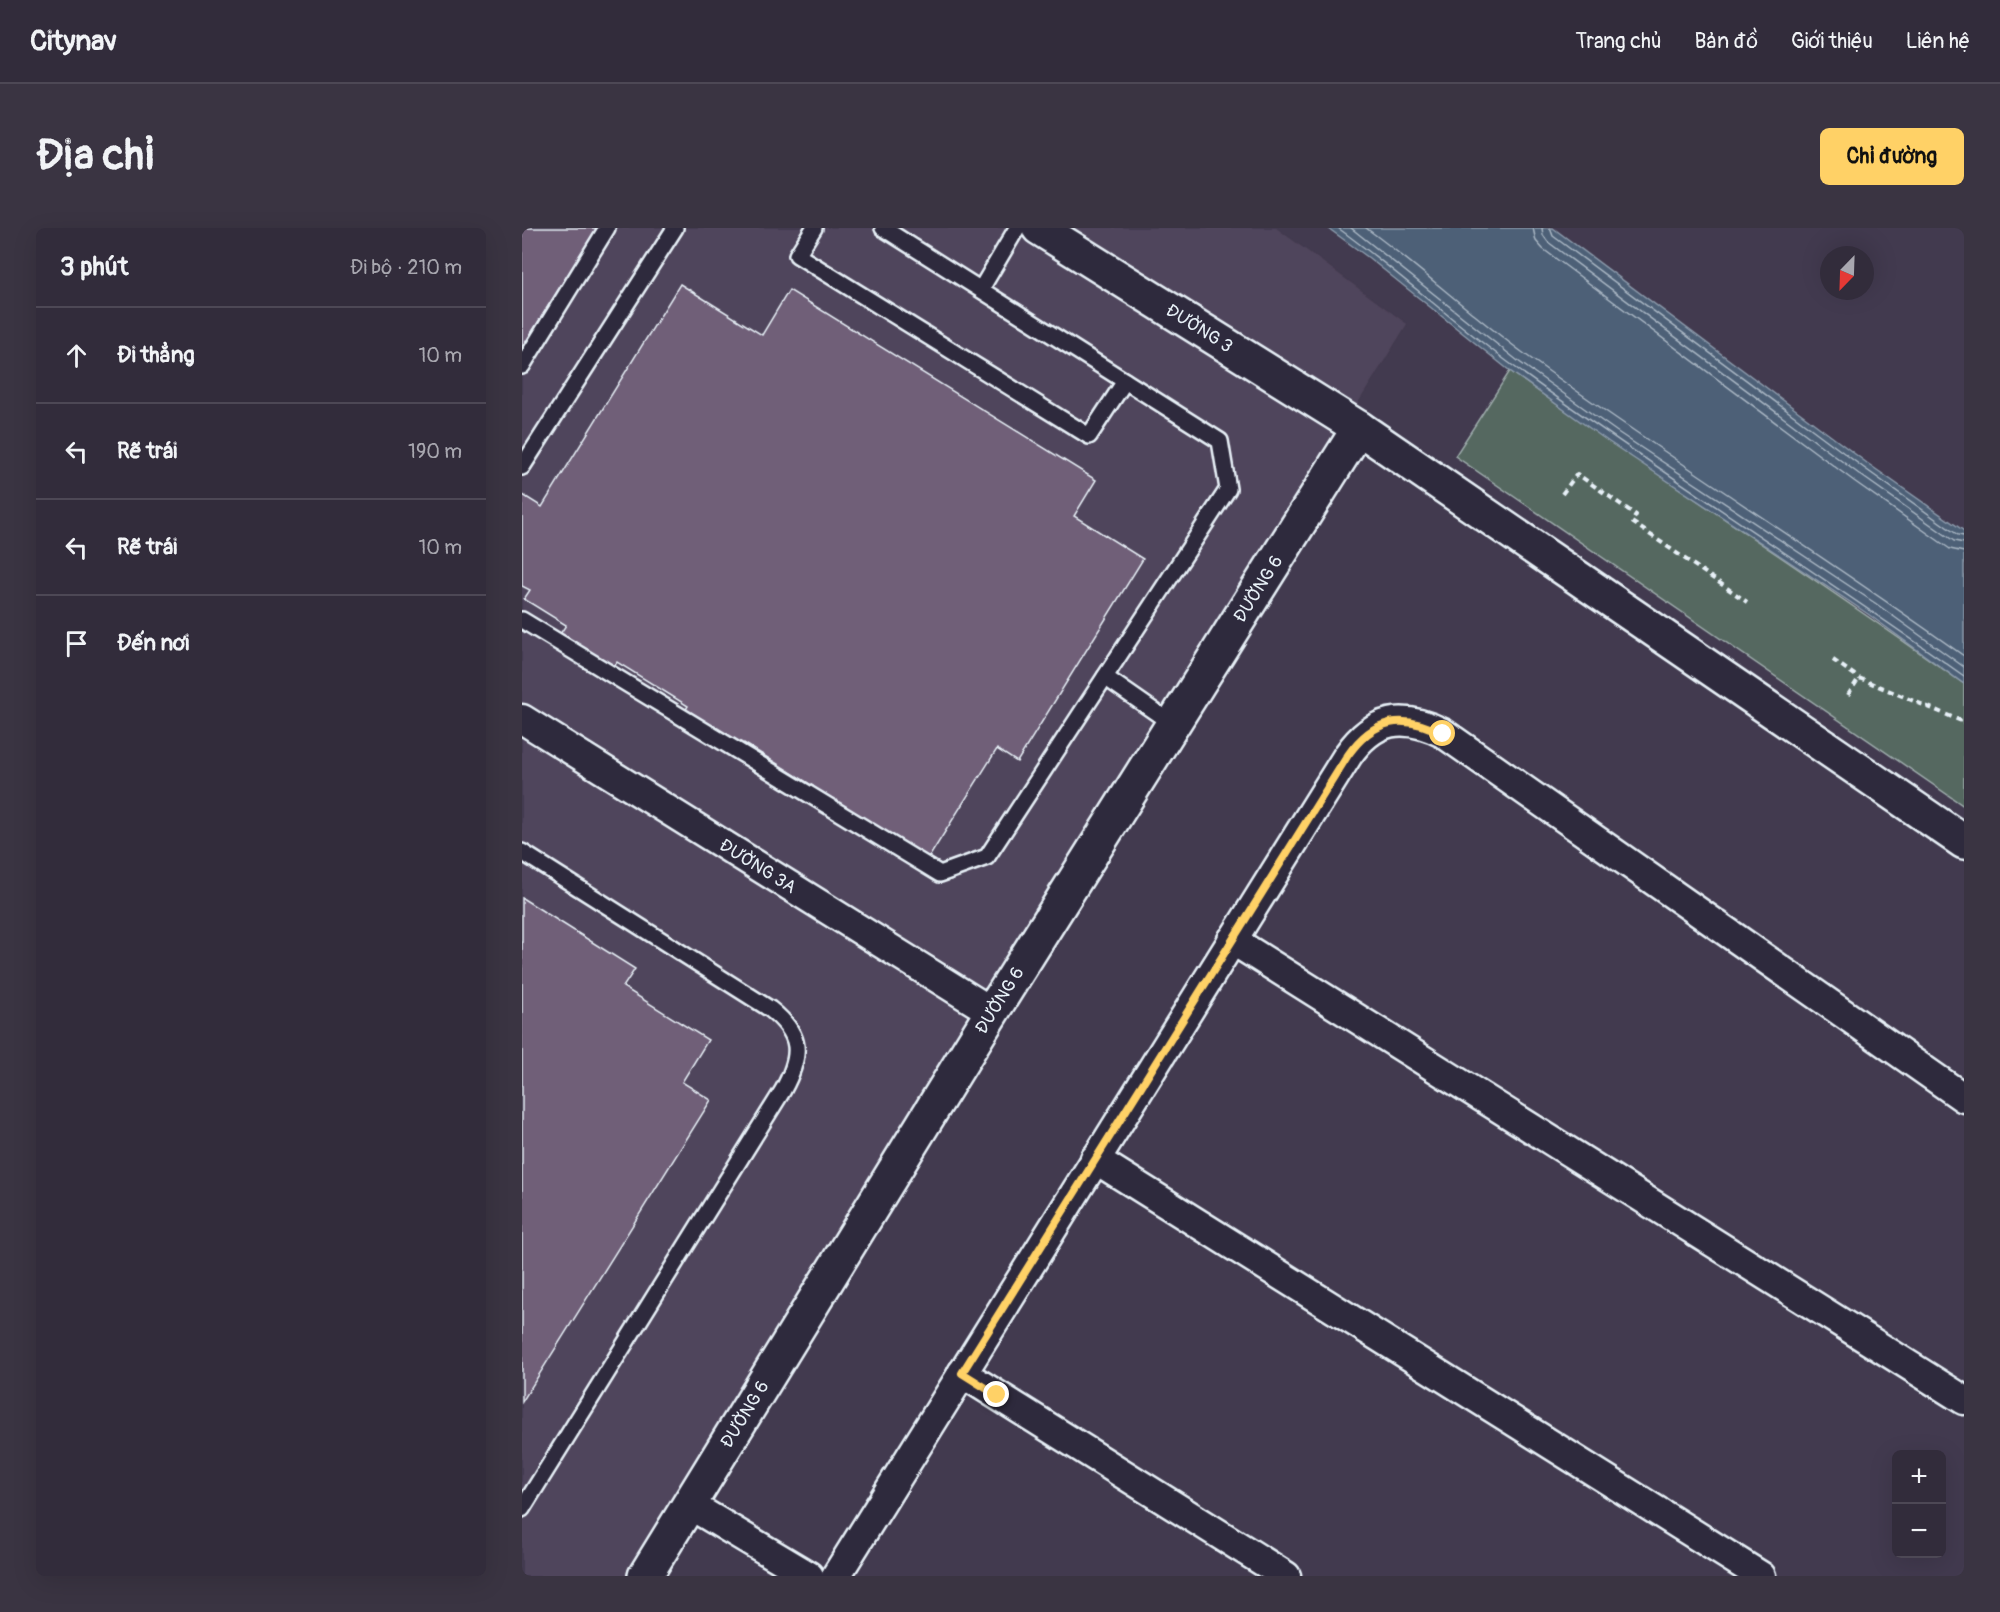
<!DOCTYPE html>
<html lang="vi">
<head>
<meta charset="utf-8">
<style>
	body { margin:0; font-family:Pangolin,sans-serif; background:#3a3442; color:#f1f3f6 }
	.controls { position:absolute; right:18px; bottom:18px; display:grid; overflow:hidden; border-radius:9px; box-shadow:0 6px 24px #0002 }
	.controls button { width:54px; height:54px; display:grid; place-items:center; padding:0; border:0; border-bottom:2px solid #4d4855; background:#322c3b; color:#f1f3f6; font:30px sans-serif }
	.compass { position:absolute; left:1298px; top:18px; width:54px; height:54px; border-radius:50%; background:#322c3b; box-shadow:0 6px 24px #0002; rotate:203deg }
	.stop { position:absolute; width:18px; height:18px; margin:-14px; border:4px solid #ffd166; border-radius:50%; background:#fff }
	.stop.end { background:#ffd166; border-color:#fff; box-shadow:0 2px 6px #0008 }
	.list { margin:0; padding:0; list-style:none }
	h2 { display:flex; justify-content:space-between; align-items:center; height:78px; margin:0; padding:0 24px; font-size:26px }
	h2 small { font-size:20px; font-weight:400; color:#a8a7af }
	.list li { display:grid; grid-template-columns:39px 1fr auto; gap:18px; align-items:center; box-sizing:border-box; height:96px; padding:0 24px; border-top:2px solid #4d4855 }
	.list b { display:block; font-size:22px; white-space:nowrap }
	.list em { font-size:20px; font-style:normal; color:#a8a7af }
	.icon { flex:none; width:33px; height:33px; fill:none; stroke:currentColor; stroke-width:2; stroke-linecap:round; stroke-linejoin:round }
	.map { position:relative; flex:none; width:1442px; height:1348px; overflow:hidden; border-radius:9px }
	header { display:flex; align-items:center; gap:36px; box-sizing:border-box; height:84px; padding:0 30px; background:#322c3b; border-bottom:2px solid #4d4855 }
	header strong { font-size:28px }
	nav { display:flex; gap:33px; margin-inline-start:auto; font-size:21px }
	.intro { display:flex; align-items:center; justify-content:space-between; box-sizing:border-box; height:144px; padding:0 36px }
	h1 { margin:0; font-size:42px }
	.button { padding:15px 27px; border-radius:9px; background:#ffd166; color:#111; font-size:21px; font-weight:700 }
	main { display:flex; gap:36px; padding:0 36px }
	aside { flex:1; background:#322c3b; border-radius:9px; box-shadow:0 6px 24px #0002 }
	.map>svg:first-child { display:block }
	.built { fill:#50455b }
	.green { fill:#556860; stroke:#9eacac; stroke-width:1.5 }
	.water { fill:#4d6077; stroke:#8b9aab; stroke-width:1.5 }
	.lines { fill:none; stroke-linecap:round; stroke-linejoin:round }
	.shore { stroke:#aab7c4; stroke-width:1.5 }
	.building { fill:#6f5e78; stroke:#e8f1f8; stroke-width:1.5 }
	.lane-casing { stroke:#e8f1f8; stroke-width:20 }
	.street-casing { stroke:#e8f1f8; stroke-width:33 }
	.secondary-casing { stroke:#e8f1f8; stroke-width:38 }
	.path { stroke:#e8f1f8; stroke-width:4; stroke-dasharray:6 4.5; stroke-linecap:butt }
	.lane { stroke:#2f2a3d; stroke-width:15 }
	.street { stroke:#2f2a3d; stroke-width:28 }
	.secondary { stroke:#2f2a3d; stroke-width:33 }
	.route { stroke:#ffd166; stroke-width:8 }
	.labels { text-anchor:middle; stroke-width:6; stroke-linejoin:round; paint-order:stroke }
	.street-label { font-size:18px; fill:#e8f1f8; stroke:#2f2a3d }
</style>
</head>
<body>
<header>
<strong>Citynav</strong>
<nav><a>Trang chủ</a><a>Bản đồ</a><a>Giới thiệu</a><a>Liên hệ</a></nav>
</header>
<div class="intro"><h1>Địa chỉ</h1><a class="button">Chỉ đường</a></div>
<main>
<aside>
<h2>3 phút<small>Đi bộ · 210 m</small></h2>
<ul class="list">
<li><svg class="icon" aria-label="ahead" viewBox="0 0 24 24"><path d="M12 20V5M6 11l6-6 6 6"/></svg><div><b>Đi thẳng</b></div><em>10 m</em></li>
<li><svg class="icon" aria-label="left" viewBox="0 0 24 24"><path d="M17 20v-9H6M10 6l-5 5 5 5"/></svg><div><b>Rẽ trái</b></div><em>190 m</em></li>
<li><svg class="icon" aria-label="left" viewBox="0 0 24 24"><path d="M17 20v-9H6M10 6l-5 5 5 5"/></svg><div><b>Rẽ trái</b></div><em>10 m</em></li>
<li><svg class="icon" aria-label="arrive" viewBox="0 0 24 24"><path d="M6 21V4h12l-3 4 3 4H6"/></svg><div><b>Đến nơi</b></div></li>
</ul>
</aside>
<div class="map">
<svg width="1442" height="1348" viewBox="0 0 1442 1348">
	<rect width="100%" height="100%" fill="#423a4f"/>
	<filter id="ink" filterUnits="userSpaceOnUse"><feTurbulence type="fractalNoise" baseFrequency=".0167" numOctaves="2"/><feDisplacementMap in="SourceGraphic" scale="12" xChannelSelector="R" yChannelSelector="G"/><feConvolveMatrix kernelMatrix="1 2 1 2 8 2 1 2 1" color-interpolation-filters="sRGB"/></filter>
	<g filter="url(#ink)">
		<!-- built -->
		<polygon class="built" points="0,0 754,0 885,96 175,1239 105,1348 0,1348"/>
		<!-- green -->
		<path class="green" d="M988 143C1138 250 1293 349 1442 456V578L933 228Z"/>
		<!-- water -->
		<polygon class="water" points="806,0 1031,0 1345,235 1442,303 1442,456 1346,386 1087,214 988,143 847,30"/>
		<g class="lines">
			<!-- shore -->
			<g class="shore">
				<path d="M816 0C877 44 933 96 994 140 1141 247 1295 343 1442 448"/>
				<polyline points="829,0 996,133 1094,203 1353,375 1442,439"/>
				<path d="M844 0C899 40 949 87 1004 127 1148 231 1298 325 1442 428"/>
				<polyline points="1011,0 1014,13 1021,21 1332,253 1428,321 1442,324"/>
				<polyline points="1020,0 1021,7 1026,14 1337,246 1432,313 1442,315"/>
				<polyline points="1028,0 1031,8 1342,240 1436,307 1442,308"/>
			</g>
		</g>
		<!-- building -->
		<g class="building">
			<polygon points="0,0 75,0 0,120"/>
			<polygon points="158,56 240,107 267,62 574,252 552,288 621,331 495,534 475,521 406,631 284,569 291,558 222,515 217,523 160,488 166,478 95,434 90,443 36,409 44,397 2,371 8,362 0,358 0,268 1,267 20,279"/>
			<polygon points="0,670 113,741 101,759 186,812 160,854 189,872 0,1174"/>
		</g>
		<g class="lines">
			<!-- lane casing -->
			<g class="lane-casing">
				<g id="lane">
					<polyline points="292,0 275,27 567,208 603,153"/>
					<polyline points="459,61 495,0"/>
					<polyline points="0,138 85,0"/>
					<polyline points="0,239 153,0"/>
					<polyline points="0,392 418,646 465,629 706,261 698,213 361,0"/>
					<polyline points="583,449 652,497"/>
					<path d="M0 624 248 781C281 807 280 827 261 862L0 1281"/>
				</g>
			</g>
			<!-- street casing -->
			<g class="street-casing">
				<g id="street">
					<path id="s1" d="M0 491 470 784"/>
					<polyline points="710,712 1442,1172"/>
					<polyline points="573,931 1239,1348"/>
					<polyline points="440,1145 764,1348"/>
					<polyline points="168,1277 287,1348"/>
					<path d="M314 1348 826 527C852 490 881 485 921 505L1442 870"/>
				</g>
			</g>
			<!-- secondary casing -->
			<g class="secondary-casing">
				<g id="secondary">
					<path id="s2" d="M517 0 837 200 1442 614"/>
					<path id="s3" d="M123 1348 470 784 837 200"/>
				</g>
			</g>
			<!-- path -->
			<g class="path">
				<polyline points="1040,266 1055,246 1114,287 1110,294 1225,374"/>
				<polyline points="1311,432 1337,450 1442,494"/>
				<polyline points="1326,467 1337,450"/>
			</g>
			<!-- lane -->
			<use href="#lane" class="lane"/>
			<!-- street -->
			<use href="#street" class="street"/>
			<!-- secondary -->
			<use href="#secondary" class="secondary"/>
		</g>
	</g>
	<g class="lines" filter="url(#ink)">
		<!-- route -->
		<path class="route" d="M475 1167 440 1145 826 527C852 490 881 485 921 506"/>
	</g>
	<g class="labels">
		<!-- street labels -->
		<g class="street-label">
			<text dy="6" stroke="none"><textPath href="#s2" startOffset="189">ĐƯỜNG 3</textPath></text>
			<text dy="6" stroke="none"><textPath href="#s3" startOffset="1162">ĐƯỜNG 6</textPath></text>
			<text dy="6" stroke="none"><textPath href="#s1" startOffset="278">ĐƯỜNG 3A</textPath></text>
			<text dy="6" stroke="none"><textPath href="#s3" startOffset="676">ĐƯỜNG 6</textPath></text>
			<text dy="6" stroke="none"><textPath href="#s3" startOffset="190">ĐƯỜNG 6</textPath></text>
		</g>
	</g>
</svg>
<div class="controls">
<button>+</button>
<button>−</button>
</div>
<svg class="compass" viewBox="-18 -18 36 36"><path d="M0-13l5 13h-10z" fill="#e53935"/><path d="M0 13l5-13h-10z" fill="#a8a7af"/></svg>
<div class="stop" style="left:921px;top:506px"></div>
<div class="stop end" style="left:475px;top:1167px"></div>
</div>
</main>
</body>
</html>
